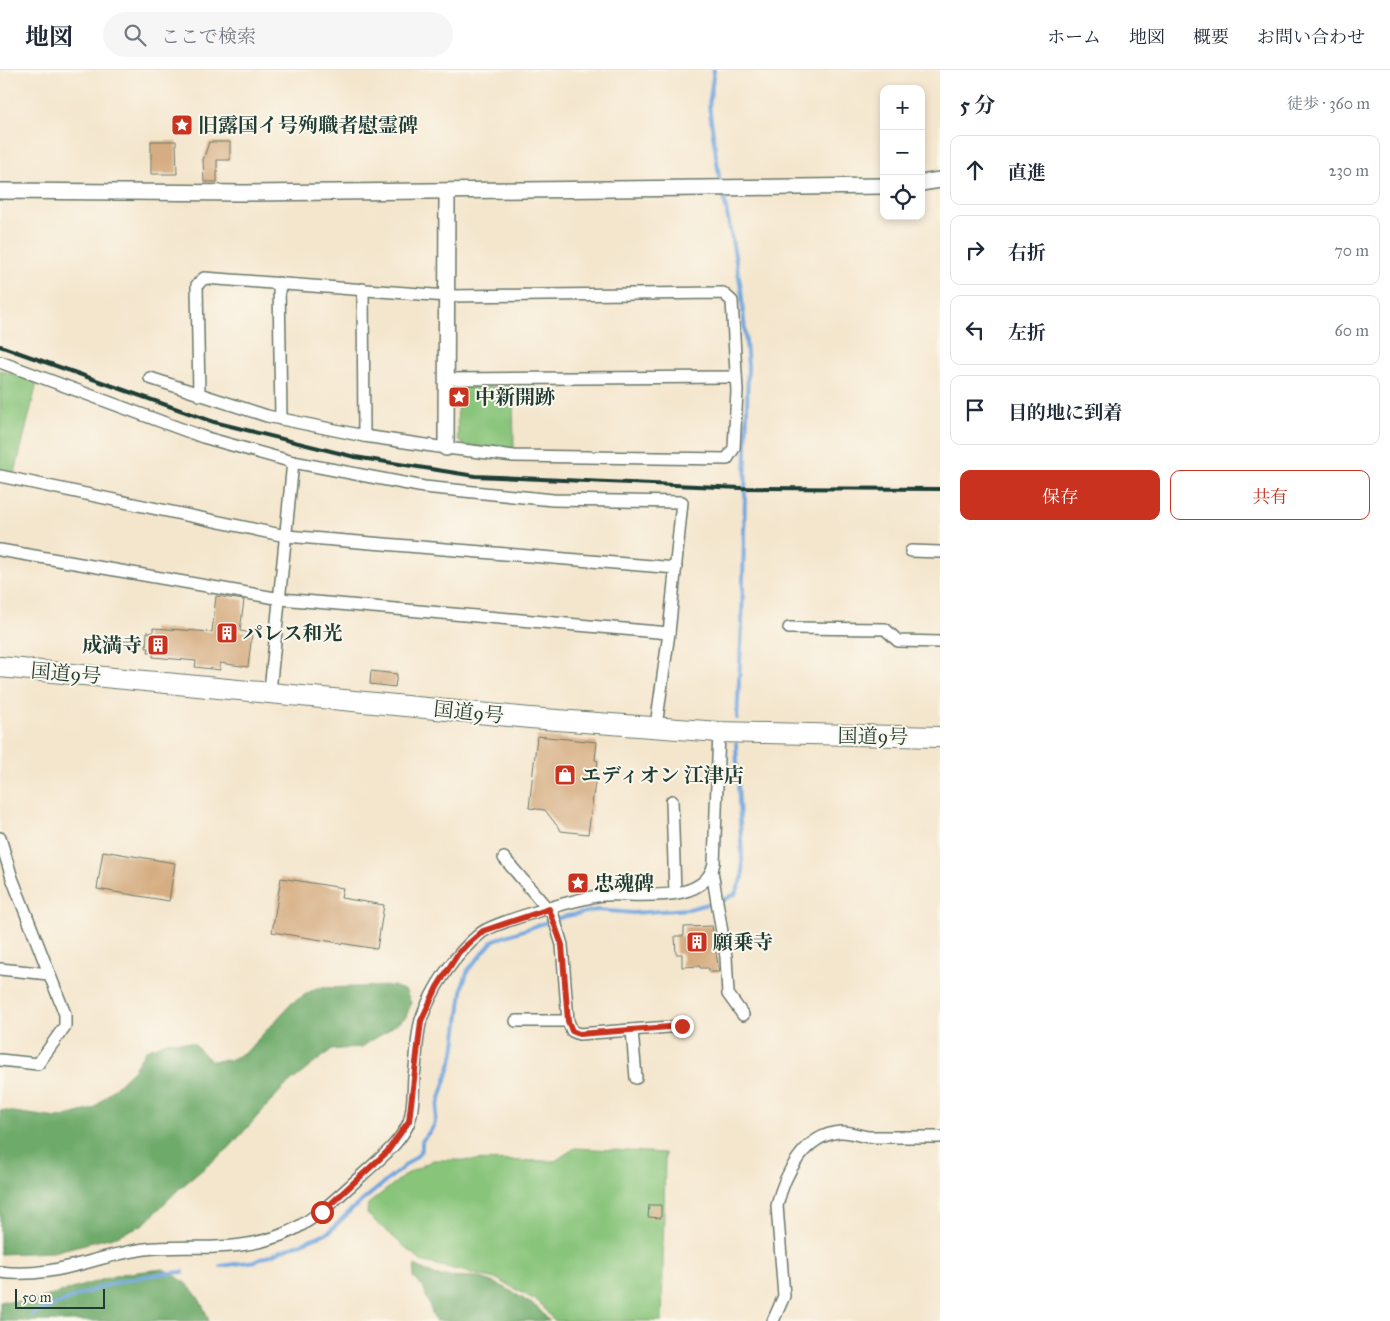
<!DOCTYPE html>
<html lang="ja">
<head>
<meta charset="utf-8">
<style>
	body { margin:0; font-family:"IM FELL Great Primer","Noto Serif JP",serif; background:#f6f6f7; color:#1f2937 }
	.controls { position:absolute; right:15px; top:15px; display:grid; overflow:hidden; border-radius:10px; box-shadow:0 2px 8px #0003 }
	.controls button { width:45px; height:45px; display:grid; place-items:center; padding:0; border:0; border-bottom:1px solid #e0e1e3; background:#fff; color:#1f2937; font:25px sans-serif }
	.scale { position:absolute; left:15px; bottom:12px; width:90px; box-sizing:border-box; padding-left:5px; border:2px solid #1f3d34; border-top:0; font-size:14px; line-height:18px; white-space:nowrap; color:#1f3d34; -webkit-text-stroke:4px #fbf7ec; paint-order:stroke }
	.stop { position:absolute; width:15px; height:15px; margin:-11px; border:4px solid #c8321e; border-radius:50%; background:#fff }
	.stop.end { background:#c8321e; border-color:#fff; box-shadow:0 1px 5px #0008 }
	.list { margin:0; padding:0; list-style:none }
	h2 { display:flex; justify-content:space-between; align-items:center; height:65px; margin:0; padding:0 20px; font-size:21px }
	h2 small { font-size:16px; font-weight:400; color:#747a83 }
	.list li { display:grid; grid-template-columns:32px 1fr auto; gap:15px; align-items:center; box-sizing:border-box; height:70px; margin:0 10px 10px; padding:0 10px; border:1px solid #e0e1e3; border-radius:10px }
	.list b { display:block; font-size:19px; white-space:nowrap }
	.list em { font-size:16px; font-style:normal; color:#747a83 }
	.actions { display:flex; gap:10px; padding:15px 20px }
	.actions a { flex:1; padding:11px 0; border:1px solid #c8321e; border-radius:10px; text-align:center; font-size:18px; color:#c8321e }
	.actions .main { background:#c8321e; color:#fff }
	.icon { flex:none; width:28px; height:28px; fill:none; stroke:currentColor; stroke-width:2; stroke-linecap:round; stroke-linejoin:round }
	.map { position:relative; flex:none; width:940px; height:1251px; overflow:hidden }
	header { display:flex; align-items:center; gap:30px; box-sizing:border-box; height:70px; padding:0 25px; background:#fff; border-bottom:1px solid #e0e1e3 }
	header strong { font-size:24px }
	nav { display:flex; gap:28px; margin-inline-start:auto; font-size:18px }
	.search { width:350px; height:45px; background:#f6f6f7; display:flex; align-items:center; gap:12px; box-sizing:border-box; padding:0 18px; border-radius:28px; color:#747a83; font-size:19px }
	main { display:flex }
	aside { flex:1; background:#fff }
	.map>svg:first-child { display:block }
	.green { fill:#88c47a; stroke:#548057 }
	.forest { fill:#6eaa6a; stroke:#46744f }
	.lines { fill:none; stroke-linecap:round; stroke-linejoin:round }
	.stream { stroke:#71a6de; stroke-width:4 }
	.building { fill:#d6ad82 }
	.street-casing { stroke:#6a786a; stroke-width:14 }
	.secondary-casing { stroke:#6a786a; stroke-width:18 }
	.highway-casing { stroke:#6a786a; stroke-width:22 }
	.street { stroke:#fff; stroke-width:11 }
	.secondary { stroke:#fff; stroke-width:15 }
	.highway { stroke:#fff; stroke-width:20 }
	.rail { stroke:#1f3d34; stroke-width:4 }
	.route { stroke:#c8321e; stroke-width:6 }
	.labels { text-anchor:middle; stroke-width:4; stroke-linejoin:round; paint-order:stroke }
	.poi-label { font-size:20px; font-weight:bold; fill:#1f3d34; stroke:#fbf7ec; text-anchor:start }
	.street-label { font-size:20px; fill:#1f3d34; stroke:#fbf7ec }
</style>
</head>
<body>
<header>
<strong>地図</strong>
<div class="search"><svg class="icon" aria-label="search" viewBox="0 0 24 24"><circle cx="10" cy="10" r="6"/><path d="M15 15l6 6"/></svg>ここで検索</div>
<nav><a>ホーム</a><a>地図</a><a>概要</a><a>お問い合わせ</a></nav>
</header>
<main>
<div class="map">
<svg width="940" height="1251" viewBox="0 0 940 1251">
	<rect width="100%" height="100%" fill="#fbf7ec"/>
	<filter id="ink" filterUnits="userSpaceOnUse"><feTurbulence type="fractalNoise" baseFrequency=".02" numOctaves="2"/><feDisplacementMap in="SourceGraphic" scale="10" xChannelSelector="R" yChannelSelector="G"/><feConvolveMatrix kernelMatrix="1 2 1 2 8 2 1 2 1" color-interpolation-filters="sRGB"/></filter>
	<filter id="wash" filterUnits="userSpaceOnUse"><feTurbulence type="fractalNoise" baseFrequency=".0096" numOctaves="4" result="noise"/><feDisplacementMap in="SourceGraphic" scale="20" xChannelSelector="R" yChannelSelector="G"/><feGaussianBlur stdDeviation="1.12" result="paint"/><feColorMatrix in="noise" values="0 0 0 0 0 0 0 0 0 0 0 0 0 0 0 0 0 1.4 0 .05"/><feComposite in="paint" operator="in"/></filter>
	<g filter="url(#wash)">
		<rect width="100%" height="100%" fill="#f4e6cd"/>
		<!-- green -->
		<g class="green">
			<polygon points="0,300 37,313 15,403 0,400"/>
			<polygon points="509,316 513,322 514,380 465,376 458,370 457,322 463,317"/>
			<polygon points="575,1078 665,1083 662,1251 554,1251 539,1232 499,1210 421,1191 367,1144 368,1134 405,1105 433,1090 555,1091"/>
		</g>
		<!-- forest -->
		<g class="forest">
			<polygon points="394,916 406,921 411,933 406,947 384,963 361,977 331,980 283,1018 229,1078 179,1119 144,1154 117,1166 53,1182 0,1184 0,1040 57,1048 93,1039 134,999 146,980 170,971 193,973 211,991 230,990 247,981 292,933 316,918"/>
			<polygon points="415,1195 436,1206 479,1207 506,1218 538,1238 549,1251 435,1251 423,1217 413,1207"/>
			<path d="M163 1199C188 1211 200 1225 209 1251H0V1231L29 1232 121 1204Z"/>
		</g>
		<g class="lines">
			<!-- stream -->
			<g class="stream">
				<polyline points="714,0 709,36 720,113"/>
				<polyline points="723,122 741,218 748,295 742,555 737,648"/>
				<polyline points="221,1196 256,1191 329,1162 351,1140 418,1085 422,1079 422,1071 434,1056 438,1035 454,983 463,914 468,900 494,870 562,847 597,840 633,843 689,839 723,830 735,824 743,807 736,674"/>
				<path d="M32 1245C86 1222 122 1205 183 1202"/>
			</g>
		</g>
		<g id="blocks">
			<!-- building -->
			<g class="building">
				<polygon points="151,71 176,71 177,104 151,104"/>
				<polygon points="209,72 230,72 230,90 217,90 217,112 204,112 203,90"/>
				<polygon points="216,526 244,530 240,561 252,563 248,597 220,593 220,600 195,597 196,591 153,587 153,582 148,582 149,578 146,578 147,562 153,563 153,558 212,562"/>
				<polygon points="371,601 397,604 395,617 370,614"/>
				<polygon points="537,666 597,672 595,690 598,691 588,764 561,761 545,740 529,738"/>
				<polygon points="103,781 175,793 169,831 97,819"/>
				<polygon points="281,808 343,818 341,828 384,835 377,879 272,862"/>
				<polygon points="712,856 719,902 709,902 709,898 700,898 700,896 682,897 682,884 676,884 675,866 684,866 684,857"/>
				<polygon points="649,1135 661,1135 661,1148 648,1147"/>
			</g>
		</g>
	</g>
	<g filter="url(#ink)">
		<use href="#blocks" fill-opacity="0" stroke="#6a786a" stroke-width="1"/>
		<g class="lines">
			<!-- street casing -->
			<g class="street-casing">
				<g id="street">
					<polyline points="279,213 281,349"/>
					<polyline points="363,219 364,366"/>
					<polyline points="0,292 203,367 293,392 424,417 553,430 682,432 669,563 656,656"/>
					<polyline points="150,308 267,346 364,366 446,378 514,386 727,389 734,378 737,321 732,231 723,223 447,226 204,208 197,215 199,325"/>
					<polyline points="446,309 736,307"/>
					<polyline points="0,406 286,466 676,498"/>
					<polyline points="0,480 281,529 669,563"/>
					<polyline points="911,481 940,482"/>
					<polyline points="789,558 885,559 898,571 940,572"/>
					<polyline points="270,621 293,392"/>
					<polyline points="672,731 675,823"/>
					<polyline points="0,768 12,808 65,944 65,956 38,994 0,990"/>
					<polyline points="504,788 553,845 562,875 568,951 572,961 579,964 682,956"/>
					<polyline points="712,801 726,887 728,924 743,945"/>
					<polyline points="0,899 49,904"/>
					<polyline points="516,951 568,951"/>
					<polyline points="632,960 636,1008"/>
					<path d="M0 1202C54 1209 94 1186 145 1179 168 1176 192 1178 215 1177 286 1175 310 1153 360 1107 377 1091 400 1074 409 1052 414 1038 413 1020 414 1006 417 988 416 967 421 950 432 918 455 884 481 863 495 852 584 827 604 825 636 823 706 836 714 793L719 662"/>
					<path d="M773 1251 784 1226 777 1136C784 1105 804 1065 840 1062 850 1061 861 1067 871 1067 894 1067 917 1067 940 1067"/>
				</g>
			</g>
			<!-- secondary casing -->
			<g class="secondary-casing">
				<g id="secondary">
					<polyline points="921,113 940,110"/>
					<polyline points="0,121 245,123 884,116"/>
					<polyline points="446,378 447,122"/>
				</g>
			</g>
			<!-- highway casing -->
			<g class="highway-casing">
				<polyline id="highway" points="0,597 530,648 719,662 940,667"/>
			</g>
			<!-- street -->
			<use href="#street" class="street"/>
			<!-- secondary -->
			<use href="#secondary" class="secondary"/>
			<!-- highway -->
			<use href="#highway" class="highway"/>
			<!-- rail -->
			<polyline class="rail" points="0,276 214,352 355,387 475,406 741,418 940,419"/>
		</g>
	</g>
	<g class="lines" filter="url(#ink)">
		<!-- route -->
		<polyline class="route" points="322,1142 387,1082 409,1051 421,951 437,917 459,882 483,861 549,839 562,875 568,951 572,961 579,964 682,956"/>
	</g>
	<!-- icons -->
	<defs>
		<g id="sight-square" transform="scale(1.125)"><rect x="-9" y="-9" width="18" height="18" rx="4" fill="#c8321e" stroke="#fbf7ec"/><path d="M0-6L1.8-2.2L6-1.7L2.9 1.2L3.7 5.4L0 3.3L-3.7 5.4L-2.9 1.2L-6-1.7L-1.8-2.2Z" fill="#fff"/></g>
		<g id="building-square" transform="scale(1.125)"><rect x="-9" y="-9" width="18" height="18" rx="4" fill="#c8321e" stroke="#fbf7ec"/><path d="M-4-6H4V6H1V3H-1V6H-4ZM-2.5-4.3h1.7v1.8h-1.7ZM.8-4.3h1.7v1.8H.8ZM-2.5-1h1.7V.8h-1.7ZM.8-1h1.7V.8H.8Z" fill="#fff"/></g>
		<g id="shop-square" transform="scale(1.125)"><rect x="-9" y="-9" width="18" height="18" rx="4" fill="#c8321e" stroke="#fbf7ec"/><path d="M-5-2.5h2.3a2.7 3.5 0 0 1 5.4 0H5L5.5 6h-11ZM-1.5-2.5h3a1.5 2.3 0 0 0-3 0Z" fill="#fff"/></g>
	</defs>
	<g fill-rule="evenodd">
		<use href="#sight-square" x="182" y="55"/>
		<use href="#sight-square" x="459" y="327"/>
		<use href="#building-square" x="227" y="563"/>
		<use href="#building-square" x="158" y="575"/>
		<use href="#shop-square" x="565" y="705"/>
		<use href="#sight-square" x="578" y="813"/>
		<use href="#building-square" x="697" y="872"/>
	</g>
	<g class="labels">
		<!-- poi labels -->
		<g class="poi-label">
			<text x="198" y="62">旧露国イ号殉職者慰霊碑</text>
			<text x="475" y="334">中新開跡</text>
			<text x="243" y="570">パレス和光</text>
			<text x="142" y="582" text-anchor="end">成満寺</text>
			<text x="581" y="712">エディオン 江津店</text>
			<text x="594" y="820">忠魂碑</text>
			<text x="713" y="879">願乗寺</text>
		</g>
		<!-- street labels -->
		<g class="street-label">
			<text transform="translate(66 603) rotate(5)" y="7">国道9号</text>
			<text transform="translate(469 642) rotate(6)" y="7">国道9号</text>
			<text transform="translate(873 666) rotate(1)" y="7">国道9号</text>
		</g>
	</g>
</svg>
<div class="controls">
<button>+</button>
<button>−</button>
<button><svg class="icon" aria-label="locate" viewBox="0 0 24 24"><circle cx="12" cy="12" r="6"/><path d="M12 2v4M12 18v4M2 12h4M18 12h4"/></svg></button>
</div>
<div class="scale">50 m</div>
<div class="stop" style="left:322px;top:1142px"></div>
<div class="stop end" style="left:682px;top:956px"></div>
</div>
<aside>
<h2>5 分<small>徒歩 · 360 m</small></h2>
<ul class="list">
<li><svg class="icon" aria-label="ahead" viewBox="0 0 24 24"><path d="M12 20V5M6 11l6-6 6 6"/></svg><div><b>直進</b></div><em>230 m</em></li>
<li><svg class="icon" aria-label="right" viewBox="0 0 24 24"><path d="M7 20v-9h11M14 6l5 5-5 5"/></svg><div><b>右折</b></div><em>70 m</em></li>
<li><svg class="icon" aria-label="left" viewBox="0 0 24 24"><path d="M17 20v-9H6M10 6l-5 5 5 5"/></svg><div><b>左折</b></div><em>60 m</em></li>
<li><svg class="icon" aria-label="arrive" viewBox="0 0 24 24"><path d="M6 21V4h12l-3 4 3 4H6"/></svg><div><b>目的地に到着</b></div></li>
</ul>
<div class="actions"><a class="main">保存</a><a>共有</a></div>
</aside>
</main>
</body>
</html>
